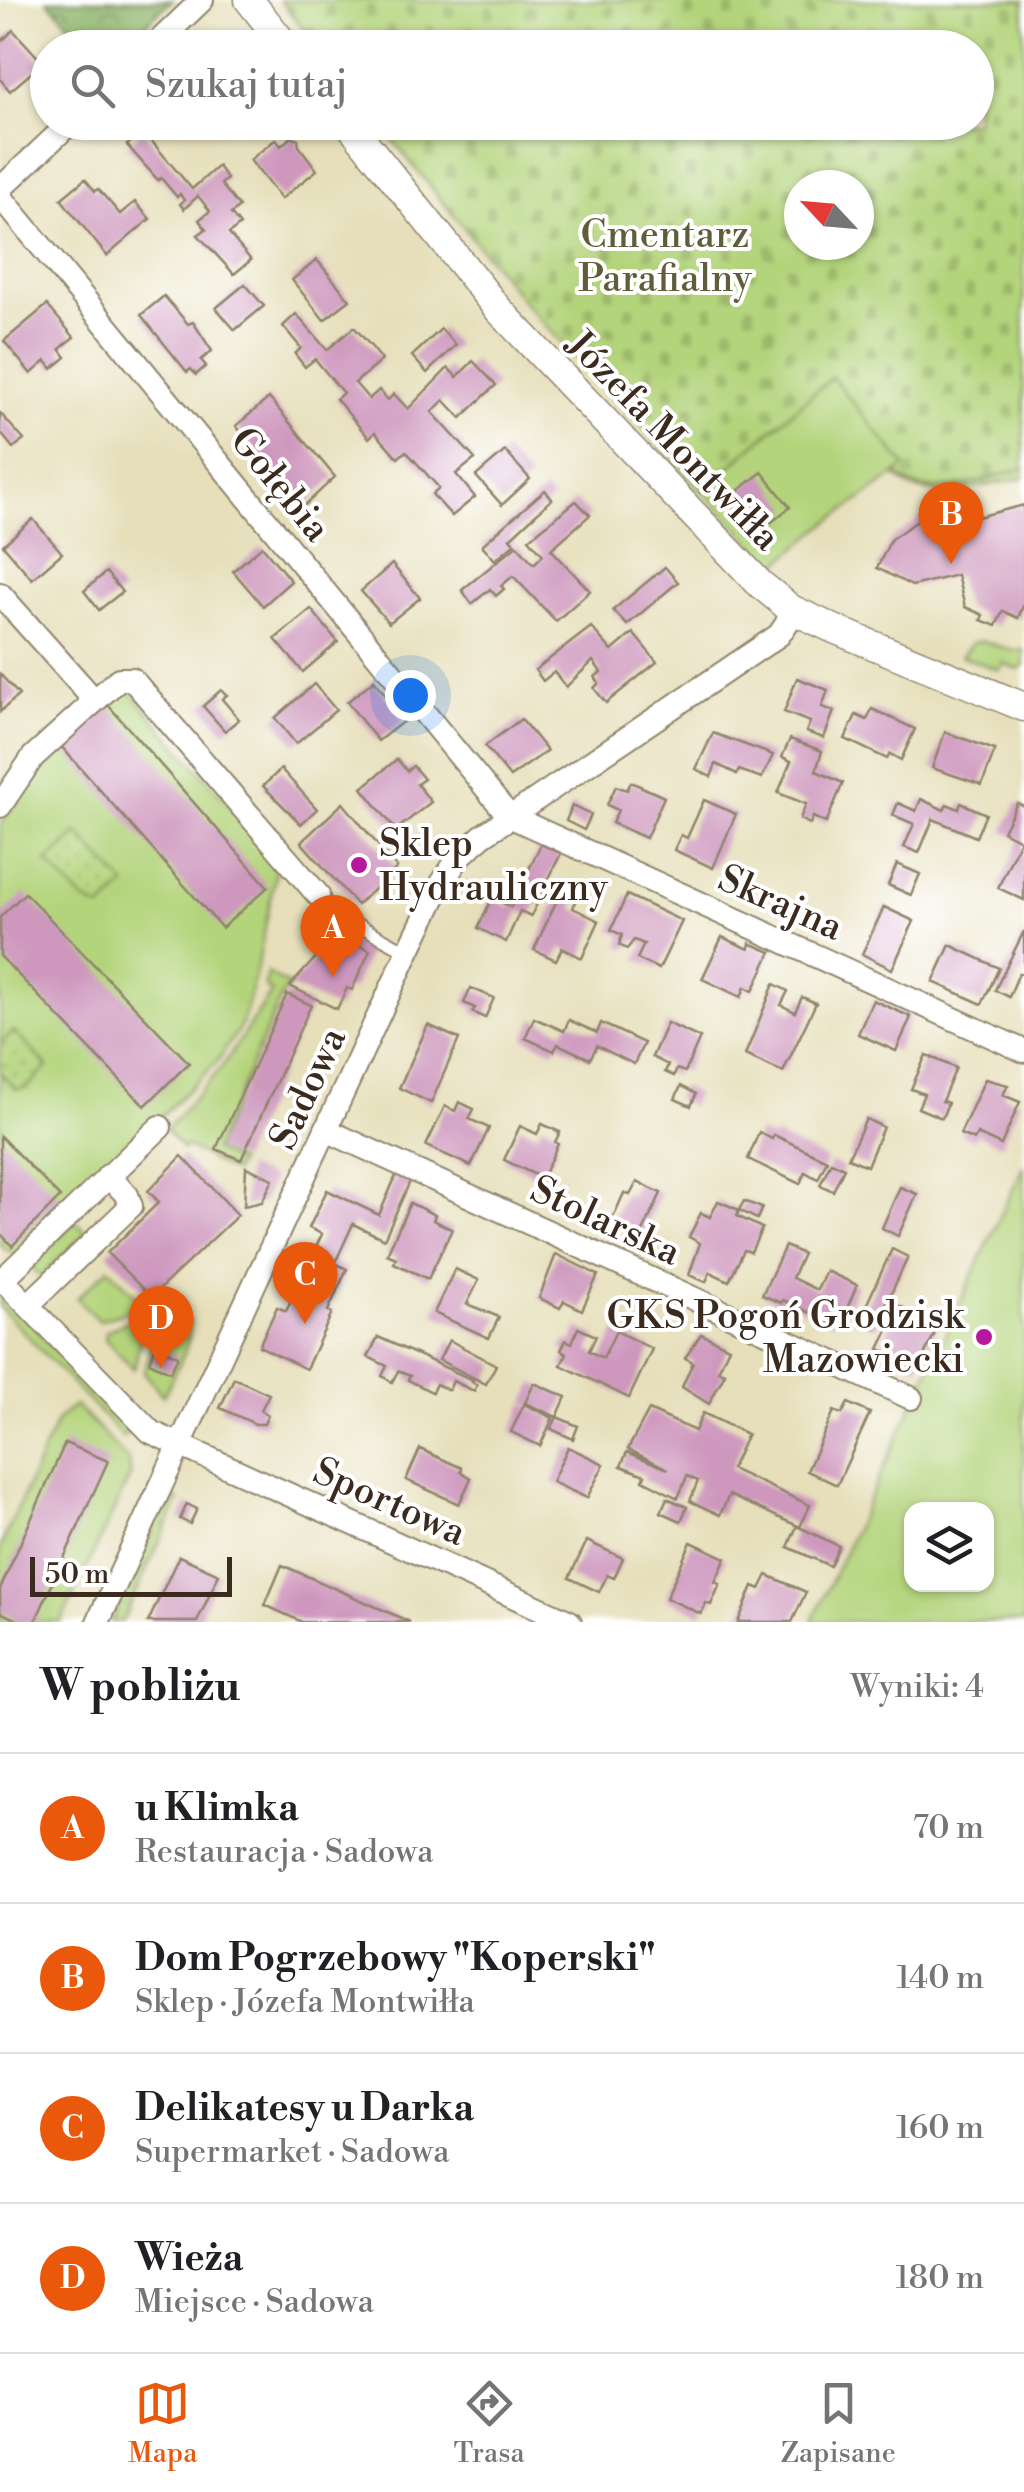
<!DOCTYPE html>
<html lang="pl">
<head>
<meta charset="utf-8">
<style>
	body { margin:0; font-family:"Libre Bodoni",serif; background:#f2f2f2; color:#202124 }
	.controls { position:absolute; right:30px; bottom:30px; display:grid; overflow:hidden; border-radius:20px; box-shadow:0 2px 8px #0004 }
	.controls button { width:90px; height:90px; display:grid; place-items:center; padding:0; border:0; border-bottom:2px solid #e0e0e0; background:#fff; color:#202124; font:50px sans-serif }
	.compass { position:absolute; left:784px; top:170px; width:90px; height:90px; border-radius:50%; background:#fff; box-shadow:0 2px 8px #0004; rotate:296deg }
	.scale { position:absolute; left:30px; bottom:25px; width:202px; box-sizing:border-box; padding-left:10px; border:5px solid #3b2a1e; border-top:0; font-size:28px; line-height:35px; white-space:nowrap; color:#3b2a1e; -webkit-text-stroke:8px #fff; paint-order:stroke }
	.you { position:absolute; left:410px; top:695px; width:35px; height:35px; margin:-25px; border:8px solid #fff; border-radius:50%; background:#1a73e8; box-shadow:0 0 0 15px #1a73e833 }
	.badge { display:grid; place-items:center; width:65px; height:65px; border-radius:50%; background:#ea580c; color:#fff; font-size:32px; font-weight:700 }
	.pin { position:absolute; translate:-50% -82px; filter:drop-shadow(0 2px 5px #0008) }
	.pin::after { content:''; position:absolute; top:52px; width:35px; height:30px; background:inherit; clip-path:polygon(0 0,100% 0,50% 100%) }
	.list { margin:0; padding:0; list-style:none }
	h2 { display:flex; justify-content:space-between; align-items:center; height:130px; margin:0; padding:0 40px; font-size:42px }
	h2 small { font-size:32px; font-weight:400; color:#757577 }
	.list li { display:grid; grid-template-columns:65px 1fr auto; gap:30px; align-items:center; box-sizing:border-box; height:150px; padding:0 40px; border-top:2px solid #e0e0e0 }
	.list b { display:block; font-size:38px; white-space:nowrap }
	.list p { margin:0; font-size:32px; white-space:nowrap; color:#757577 }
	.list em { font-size:32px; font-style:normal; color:#757577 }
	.icon { flex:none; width:55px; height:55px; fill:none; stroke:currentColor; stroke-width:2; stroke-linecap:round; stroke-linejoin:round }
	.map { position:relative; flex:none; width:1024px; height:1622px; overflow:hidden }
	.search { position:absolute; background:#fff; box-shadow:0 2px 8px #0004; left:30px; right:30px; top:30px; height:110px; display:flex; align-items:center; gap:25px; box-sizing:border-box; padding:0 35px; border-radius:55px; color:#757577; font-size:38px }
	.sheet { height:730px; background:#fff }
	nav { display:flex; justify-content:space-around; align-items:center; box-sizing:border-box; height:140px; border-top:2px solid #e0e0e0; background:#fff; font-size:28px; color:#757577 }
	nav a { display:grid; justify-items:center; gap:5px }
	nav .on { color:#ea580c }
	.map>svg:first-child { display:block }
	.grass { fill:#b4d47c; stroke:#787f4d; stroke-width:2.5; fill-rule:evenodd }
	.forest { fill:url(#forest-crowns); stroke:#657045; stroke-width:2.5 }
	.cemetery { fill:url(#cemetery-stones); stroke:#787f4d; stroke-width:2.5; fill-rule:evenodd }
	.park { fill:url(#park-dots); stroke:#787f4d; stroke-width:2.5 }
	.building { fill:#ce97bd }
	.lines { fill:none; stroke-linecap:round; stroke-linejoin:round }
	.service-casing { stroke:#90846c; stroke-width:15 }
	.minor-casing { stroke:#90846c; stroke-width:26 }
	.tertiary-casing { stroke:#90846c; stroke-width:31 }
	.service { stroke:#fff; stroke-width:11 }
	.minor { stroke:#fff; stroke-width:22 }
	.tertiary { stroke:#fff; stroke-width:28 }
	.poi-dot { fill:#b5179e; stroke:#fff; stroke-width:4 }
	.labels { text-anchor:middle; stroke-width:8; stroke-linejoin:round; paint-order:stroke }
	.park-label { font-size:38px; fill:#5f5d3a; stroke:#fff }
	.street-label { font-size:38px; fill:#3b2a1e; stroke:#fff }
	.poi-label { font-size:38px; fill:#3b2a1e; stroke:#fff; text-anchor:start }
</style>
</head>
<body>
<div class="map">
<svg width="1024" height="1622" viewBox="0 0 1024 1622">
	<defs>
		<pattern id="forest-crowns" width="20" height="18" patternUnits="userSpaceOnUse" patternTransform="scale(2.5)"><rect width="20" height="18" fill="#8fb66c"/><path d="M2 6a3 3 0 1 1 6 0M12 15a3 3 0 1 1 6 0" fill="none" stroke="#769458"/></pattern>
		<pattern id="cemetery-stones" width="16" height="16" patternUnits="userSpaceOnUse" patternTransform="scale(2.5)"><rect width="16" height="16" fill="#b4d47c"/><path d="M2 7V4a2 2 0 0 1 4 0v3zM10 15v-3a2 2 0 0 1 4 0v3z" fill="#9cb66b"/></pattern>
		<pattern id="park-dots" width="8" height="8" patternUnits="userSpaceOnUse" patternTransform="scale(2.5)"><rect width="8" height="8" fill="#b4d47c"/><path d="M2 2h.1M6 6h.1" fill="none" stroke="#9cb66b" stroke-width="1.8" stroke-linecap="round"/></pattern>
	</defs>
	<rect width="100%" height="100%" fill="#fff"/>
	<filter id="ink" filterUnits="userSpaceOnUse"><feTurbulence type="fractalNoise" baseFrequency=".01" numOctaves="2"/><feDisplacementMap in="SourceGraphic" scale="20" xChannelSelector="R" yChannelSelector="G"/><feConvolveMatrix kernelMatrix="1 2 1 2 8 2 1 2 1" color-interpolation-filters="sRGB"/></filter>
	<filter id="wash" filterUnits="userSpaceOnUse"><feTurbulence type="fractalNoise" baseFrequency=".0048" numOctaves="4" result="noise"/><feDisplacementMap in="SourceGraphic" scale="40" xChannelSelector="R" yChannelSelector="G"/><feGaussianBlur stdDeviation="2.25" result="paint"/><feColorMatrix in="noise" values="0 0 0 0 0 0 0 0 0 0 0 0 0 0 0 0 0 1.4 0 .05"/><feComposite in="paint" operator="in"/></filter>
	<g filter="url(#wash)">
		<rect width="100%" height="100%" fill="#e6dfba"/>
		<!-- grass -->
		<g class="grass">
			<polygon points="832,377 906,467 818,530 775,566 702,491"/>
			<polygon points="983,641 1011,650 1024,650 1024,666 1018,670 1003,663 999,670 961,656 972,643"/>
			<polygon points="122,691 130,691 278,861 258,963 242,1024 217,1062 17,1255 0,1246 0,826 55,743"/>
			<polygon points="267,973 290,986 283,993 214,1150 238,1162 233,1172 186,1146 183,1149 166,1130 222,1067 272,992 265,987"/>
			<path d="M1024 1165V1622H812ZM912 1510H986V1584H912Z"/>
			<polygon points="75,1221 87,1233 41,1277 30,1265"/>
			<polygon points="109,1268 144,1304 99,1321 77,1298"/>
			<polygon points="0,1292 131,1430 123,1437 0,1307"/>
			<path d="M161 1310 189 1321C193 1346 174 1373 163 1396L144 1372Z"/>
			<polygon points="146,1313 134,1369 105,1339 106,1331"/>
			<polygon points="75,1405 128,1460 131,1474 61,1622 0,1622 0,1548 57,1420"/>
		</g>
		<!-- forest -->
		<polygon class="forest" points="47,0 172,0 121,47 93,48"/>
		<!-- cemetery -->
		<path class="cemetery" d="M280 0H1024V468C987 478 928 506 897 474L905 466 832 377 701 491 528 307 379 123 976 122V48L318 47ZM799 185H859V245H799Z"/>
		<!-- park -->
		<g class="park">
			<path d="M1024 468V478L942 494 912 488 896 477 897 474C928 506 987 478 1024 468Z"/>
			<polygon points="78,833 126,885 101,909 81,898 47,862"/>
			<polygon points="14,1031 48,1067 26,1088 16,1089 0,1073 0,1044"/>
			<polygon points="169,1495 179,1500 122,1622 111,1622"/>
		</g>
		<g id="blocks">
			<!-- building -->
			<g class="building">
				<polygon points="13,30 43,63 10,91 0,79 0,37 3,40"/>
				<polygon points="143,131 192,189 218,166 227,179 221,184 239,207 231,214 240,225 229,234 251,260 234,274 198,235 206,229 199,220 210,211 198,196 184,209 180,204 184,200 180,194 177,197 161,178 158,180 127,145"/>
				<polygon points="291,137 298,139 299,146 317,170 281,199 250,160 276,139 281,146"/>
				<polygon points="85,179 95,191 98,189 120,214 135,202 150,219 107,256 61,199"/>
				<polygon points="317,260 350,300 324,320 292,280"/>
				<polygon points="245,284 264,306 235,330 216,308"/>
				<polygon points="164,296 188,324 193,322 212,351 201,360 206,366 196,375 191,369 187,372 141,315"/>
				<polygon points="47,305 74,337 60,349 66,357 52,369 46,361 31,374 4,341"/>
				<polygon points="296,314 327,350 354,327 375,351 382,360 355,383 369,399 379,390 388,400 394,394 408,409 448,368 457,377 473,361 496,385 461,418 444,400 432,412 475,459 456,474 475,497 452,516 432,494 439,488 406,451 398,458 375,432 369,438 336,399 343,393 315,359 305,367 295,354 301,348 283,326"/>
				<polygon points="441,329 456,345 427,373 412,356"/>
				<polygon points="269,398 335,477 303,507 236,426"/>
				<polygon points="0,413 24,440 13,448 0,432"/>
				<polygon points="505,451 530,479 502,505 476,476"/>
				<polygon points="762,472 790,507 762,530 733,495"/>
				<polygon points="545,490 552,499 510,538 515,543 495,560 482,545"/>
				<polygon points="576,501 590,515 551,549 590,591 556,621 513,576 501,586 504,589 496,596 490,589 472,604 462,590 517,545 534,564 543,555 529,539"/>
				<polygon points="1024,505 1024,604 1018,618 1003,611 996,626 981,620 983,615 965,607 957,575 912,586 877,568 891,539 923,517 938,513 947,529 971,523 970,519"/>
				<polygon points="33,519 62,553 32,579 3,545"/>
				<polygon points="262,546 291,581 263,606 233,571"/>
				<polygon points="392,564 420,598 389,623 361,591"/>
				<polygon points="665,567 678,582 627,625 613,610"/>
				<polygon points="106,572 122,592 99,610 84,591"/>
				<polygon points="311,609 338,642 303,672 275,639"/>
				<polygon points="591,627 612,651 633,633 657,662 606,703 594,688 599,683 595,677 601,672 593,661 566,687 554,672 543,681 535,670"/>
				<polygon points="0,674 19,695 0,712"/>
				<polygon points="797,678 828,690 822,707 834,711 824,738 806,732 810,722 784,712"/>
				<polygon points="374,680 405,720 378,741 347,702"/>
				<polygon points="314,684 336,710 296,744 275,718"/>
				<polygon points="221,690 227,695 222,699 239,719 225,731 203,706"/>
				<polygon points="108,705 268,887 222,928 61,746"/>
				<polygon points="872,709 915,729 901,760 890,754 887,759 845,739 856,715 867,720"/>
				<polygon points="521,719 547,751 510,777 485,746"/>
				<polygon points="945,732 995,750 982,785 932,768"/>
				<polygon points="713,733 773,755 762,778 739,770 737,774 716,764 711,777 696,769"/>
				<polygon points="790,739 822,751 816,771 843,783 826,823 813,817 810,824 800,819 806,804 778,793 791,761 782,757"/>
				<polygon points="397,759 407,771 413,766 424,779 417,784 431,802 396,830 362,788"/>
				<polygon points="281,769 317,809 301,824 263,786"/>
				<polygon points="631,782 664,797 646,838 612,823 618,810 607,805 616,786 627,790"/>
				<polygon points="921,799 944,810 947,804 959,809 961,803 986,814 976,837 933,819 919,853 904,847 914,824 893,815 898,803 916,811"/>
				<polygon points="704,800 736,814 713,868 674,850 681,835 687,838"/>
				<polygon points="343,803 397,868 357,905 301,842"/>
				<polygon points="1017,803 1024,806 1024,900 998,888 1020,840 1003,831"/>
				<polygon points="572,806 591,815 584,830 566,821"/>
				<polygon points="541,844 561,853 531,916 520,911 506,942 478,928 492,898 511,907"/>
				<polygon points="897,864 920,874 911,895 888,885"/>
				<polygon points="562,889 578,896 573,908 599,921 582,958 562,948 556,960 534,950"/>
				<polygon points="25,893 189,1063 145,1106 0,956 0,917"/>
				<polygon points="627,895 682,921 659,969 637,959 644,944 634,940 627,949 619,945 622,935 611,930"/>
				<polygon points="884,907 914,921 892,969 862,954"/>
				<polygon points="340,931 351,941 370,950 352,990 347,988 337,1009 290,986"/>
				<polygon points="1024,931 1024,975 1019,973 1009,997 995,990"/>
				<polygon points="722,937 749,949 750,943 771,952 753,991 745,987 741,997 702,979"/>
				<polygon points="950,945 999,968 982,1004 933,982"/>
				<polygon points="774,984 788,991 781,1005 795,1012 802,997 816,1003 783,1072 745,1055"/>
				<polygon points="471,988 494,998 485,1018 472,1012 475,1008 464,1003"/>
				<polygon points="287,994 311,1005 241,1160 216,1149"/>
				<polygon points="873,1000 911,1017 896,1051 858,1034"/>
				<polygon points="534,1018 564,1031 569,1020 597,1033 601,1023 644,1043 634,1064 597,1046 590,1059 558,1044 554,1051 525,1038"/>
				<polygon points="667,1023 700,1038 685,1072 677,1069 674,1076 665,1072 668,1065 652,1057"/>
				<polygon points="428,1025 459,1039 431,1103 399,1088"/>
				<polygon points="926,1055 956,1068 942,1101 948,1103 942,1118 918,1108 924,1094 911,1089"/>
				<polygon points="985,1079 1008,1085 1003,1095 1020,1102 1001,1145 977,1134 974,1140 960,1134"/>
				<polygon points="681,1086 696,1094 691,1106 675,1099"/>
				<polygon points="459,1102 474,1109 469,1119 489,1128 471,1166 426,1146 445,1106 455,1111"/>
				<polygon points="866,1119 883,1127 867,1166 848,1158"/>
				<polygon points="542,1124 560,1132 555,1142 558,1144 542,1178 504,1160 520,1126 537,1134"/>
				<polygon points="759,1132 772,1139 774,1135 827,1160 818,1179 805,1172 800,1184 748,1159"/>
				<polygon points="0,1136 60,1197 12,1246 0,1233"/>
				<polygon points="182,1156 238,1215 151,1297 107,1253 159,1202 148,1191"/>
				<polygon points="831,1162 844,1168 833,1191 820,1185"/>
				<polygon points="246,1167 273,1179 262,1202 244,1206"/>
				<polygon points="398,1171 412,1177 384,1239 353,1224 335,1263 347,1269 328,1311 332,1313 306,1369 259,1346 277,1307 286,1311 322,1234 309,1228 327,1190 379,1215"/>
				<polygon points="637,1182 661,1193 641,1236 611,1222 624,1193 630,1195"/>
				<polygon points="900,1187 917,1194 898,1236 882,1228"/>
				<polygon points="718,1201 739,1210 744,1201 762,1208 757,1219 739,1210 737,1216 762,1228 751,1252 744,1250 729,1281 710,1272 706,1282 689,1275 700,1243 689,1237 701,1213 710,1217"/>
				<polygon points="410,1203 435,1215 433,1220 452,1229 428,1279 394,1263 396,1258 387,1254"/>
				<polygon points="785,1246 803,1254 792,1278 817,1290 826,1271 857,1285 845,1313 836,1314 832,1323 783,1300 781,1303 762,1295"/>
				<polygon points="892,1249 908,1257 875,1328 859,1321"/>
				<polygon points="556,1254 598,1275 582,1310 564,1301 560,1308 539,1298"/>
				<polygon points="455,1269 479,1280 467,1304 499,1317 489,1338 434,1313"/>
				<polygon points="900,1306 939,1325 918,1367 879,1349"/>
				<polygon points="578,1328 596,1336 589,1351 603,1358 616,1331 652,1349 629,1398 561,1365 567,1353 561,1350 566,1340 572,1343"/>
				<polygon points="701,1334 729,1347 718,1371 725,1373 709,1404 682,1387 693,1362 685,1358"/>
				<polygon points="378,1337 473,1380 472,1382 477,1385 474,1391 453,1381 449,1390 436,1384 432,1392 408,1380 410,1376 398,1371 392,1382 382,1376 387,1366 368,1357"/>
				<polygon points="449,1340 496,1365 486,1384 439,1360"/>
				<polygon points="156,1346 178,1356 170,1372 149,1362"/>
				<polygon points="234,1378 269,1394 261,1410 268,1415 264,1424 255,1424 220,1408"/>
				<polygon points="534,1383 566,1397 557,1417 578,1426 573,1439 551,1429 557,1417 525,1403"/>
				<polygon points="848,1403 870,1413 837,1485 807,1471 834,1411 842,1414"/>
				<polygon points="524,1404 553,1418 540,1446 511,1432"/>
				<polygon points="649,1410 695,1431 703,1413 747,1434 731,1469 810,1505 800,1527 729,1495 720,1515 690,1501 698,1481 687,1476 678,1498 643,1480 645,1475 621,1466 627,1452 668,1469 628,1449"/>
				<polygon points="65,1443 108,1461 35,1622 21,1622 0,1612 0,1589"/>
				<polygon points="568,1447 604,1464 587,1498 552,1482"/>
				<polygon points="420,1449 462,1468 461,1472 471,1478 459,1504 406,1480"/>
				<polygon points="667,1498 687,1507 681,1521 661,1512"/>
				<polygon points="187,1504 197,1509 190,1524 180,1519"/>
				<polygon points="797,1526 839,1546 830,1566 788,1547"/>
				<polygon points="587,1541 623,1558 614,1578 607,1575 599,1592 569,1578"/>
				<polygon points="691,1542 726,1558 715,1582 720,1584 711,1605 706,1603 701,1614 666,1598"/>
				<polygon points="179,1556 219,1574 197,1622 148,1622"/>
				<polygon points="282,1565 410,1622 302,1622 265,1605"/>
				<polygon points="767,1575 806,1592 792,1622 738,1622 753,1586 760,1589"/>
			</g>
		</g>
	</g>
	<g filter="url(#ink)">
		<use href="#blocks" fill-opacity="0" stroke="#90846c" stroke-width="2.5"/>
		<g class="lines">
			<!-- service casing -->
			<g class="service-casing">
				<polyline id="service" points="318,895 333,911 408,952"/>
			</g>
			<!-- minor casing -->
			<g class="minor-casing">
				<g id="minor">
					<polyline points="152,48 202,0"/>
					<polyline points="0,189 71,122"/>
					<polyline points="0,196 509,816 1024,1051"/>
					<polyline points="0,594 95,701"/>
					<polyline points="0,806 33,757 119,679 132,679 318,895"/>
					<polyline points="326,1130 911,1398"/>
					<polyline points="0,1277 151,1432 570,1622"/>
					<polyline points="0,1282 160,1127"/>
					<polyline points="28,1305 131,1206 127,1195 108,1176"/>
					<polyline points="98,1622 408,952 440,886 459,857 482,836 779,635 787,623 791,609"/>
				</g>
			</g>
			<!-- tertiary casing -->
			<g class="tertiary-casing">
				<g id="tertiary">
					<polyline points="249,0 287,48"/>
					<polyline points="348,122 498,309 760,584 791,609 834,629 1024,707"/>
				</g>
			</g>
			<!-- service -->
			<use href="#service" class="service"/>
			<!-- minor -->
			<use href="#minor" class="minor"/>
			<!-- tertiary -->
			<use href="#tertiary" class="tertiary"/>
		</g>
	</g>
	<!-- markers -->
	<g class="poi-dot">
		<circle cx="359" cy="865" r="10"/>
		<circle cx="984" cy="1337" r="10"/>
	</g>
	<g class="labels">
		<!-- park labels -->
		<g class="park-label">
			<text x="665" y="247">Cmentarz<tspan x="665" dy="44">Parafialny</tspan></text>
		</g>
		<!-- street labels -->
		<g class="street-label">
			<text transform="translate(674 440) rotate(46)" y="13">Józefa Montwiłła</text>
			<text transform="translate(281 484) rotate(51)" y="13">Gołębia</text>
			<text transform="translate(781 902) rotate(24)" y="13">Skrajna</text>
			<text transform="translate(307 1088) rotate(-65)" y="13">Sadowa</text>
			<text transform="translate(606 1220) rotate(25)" y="13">Stolarska</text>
			<text transform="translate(390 1501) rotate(24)" y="13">Sportowa</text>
		</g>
		<!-- poi labels -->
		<g class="poi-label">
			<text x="379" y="856">Sklep<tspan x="379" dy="44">Hydrauliczny</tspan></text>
			<text x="964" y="1328" text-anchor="end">GKS Pogoń Grodzisk<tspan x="964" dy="44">Mazowiecki</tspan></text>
		</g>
	</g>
</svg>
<div class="controls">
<button><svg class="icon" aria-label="layers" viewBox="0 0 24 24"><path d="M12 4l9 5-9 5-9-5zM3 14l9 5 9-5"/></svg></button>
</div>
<svg class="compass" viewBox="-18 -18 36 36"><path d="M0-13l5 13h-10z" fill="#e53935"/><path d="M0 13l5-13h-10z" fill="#757577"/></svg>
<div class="scale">50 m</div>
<div class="you"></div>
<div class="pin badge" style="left:333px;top:977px">A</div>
<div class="pin badge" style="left:951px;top:564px">B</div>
<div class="pin badge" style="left:305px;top:1324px">C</div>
<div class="pin badge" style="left:161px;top:1368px">D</div>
<div class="search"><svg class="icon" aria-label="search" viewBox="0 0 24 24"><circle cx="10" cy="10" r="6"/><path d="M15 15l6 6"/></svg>Szukaj tutaj</div>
</div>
<section class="sheet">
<h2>W pobliżu<small>Wyniki: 4</small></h2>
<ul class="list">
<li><span class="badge">A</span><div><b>u Klimka</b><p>Restauracja · Sadowa</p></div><em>70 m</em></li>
<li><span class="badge">B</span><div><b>Dom Pogrzebowy &quot;Koperski&quot;</b><p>Sklep · Józefa Montwiłła</p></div><em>140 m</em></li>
<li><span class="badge">C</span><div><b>Delikatesy u Darka</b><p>Supermarket · Sadowa</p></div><em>160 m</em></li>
<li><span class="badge">D</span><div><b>Wieża</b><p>Miejsce · Sadowa</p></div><em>180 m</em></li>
</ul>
</section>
<nav>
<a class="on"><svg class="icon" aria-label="map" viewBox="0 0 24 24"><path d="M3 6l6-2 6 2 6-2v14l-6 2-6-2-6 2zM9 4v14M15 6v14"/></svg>Mapa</a>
<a><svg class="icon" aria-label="directions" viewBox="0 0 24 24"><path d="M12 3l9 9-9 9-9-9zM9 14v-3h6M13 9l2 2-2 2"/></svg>Trasa</a>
<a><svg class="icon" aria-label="saved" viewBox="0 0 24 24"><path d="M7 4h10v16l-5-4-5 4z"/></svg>Zapisane</a>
</nav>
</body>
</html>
